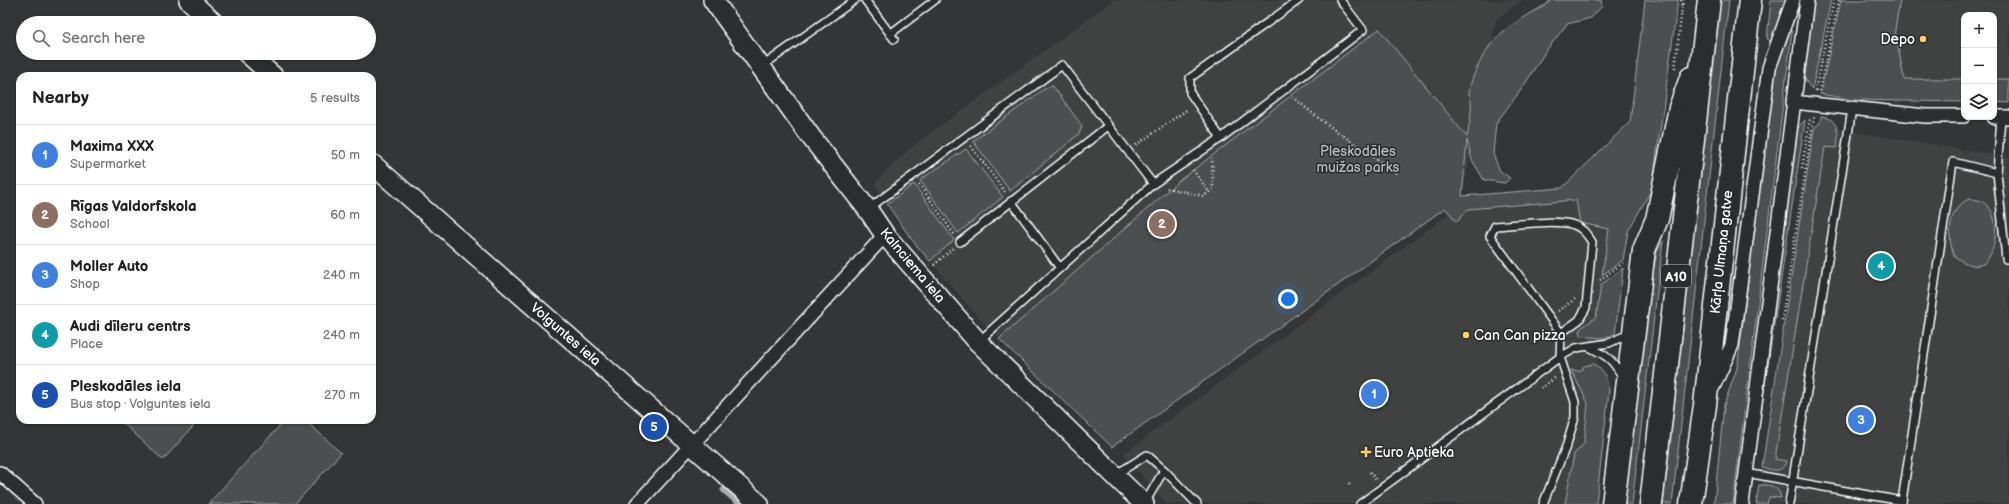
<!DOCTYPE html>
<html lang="en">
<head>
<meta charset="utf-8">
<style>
	body { margin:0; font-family:"Balsamiq Sans",sans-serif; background:#f2f2f2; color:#222 }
	.controls { position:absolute; right:12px; top:12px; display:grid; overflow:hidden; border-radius:8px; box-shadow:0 1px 3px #0004 }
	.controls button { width:36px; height:36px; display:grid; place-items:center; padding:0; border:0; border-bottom:1px solid #e0e0e0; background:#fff; color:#222; font:20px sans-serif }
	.you { position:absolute; left:1288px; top:299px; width:14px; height:14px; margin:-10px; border:3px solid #fff; border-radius:50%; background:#1a73e8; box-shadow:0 0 0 6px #1a73e833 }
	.badge { display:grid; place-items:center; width:26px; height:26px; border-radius:50%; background:#2563eb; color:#fff; font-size:13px; font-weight:700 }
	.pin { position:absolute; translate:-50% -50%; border:2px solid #fff; box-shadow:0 1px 4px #0006 }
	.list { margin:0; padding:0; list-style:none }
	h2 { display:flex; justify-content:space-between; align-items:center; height:52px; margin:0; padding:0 16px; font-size:17px }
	h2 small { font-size:13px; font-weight:400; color:#767676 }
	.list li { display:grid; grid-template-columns:26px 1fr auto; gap:12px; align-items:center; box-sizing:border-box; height:60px; padding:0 16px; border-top:1px solid #e0e0e0 }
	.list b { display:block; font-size:15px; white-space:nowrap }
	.list p { margin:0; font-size:13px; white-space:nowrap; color:#767676 }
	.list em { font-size:13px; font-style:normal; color:#767676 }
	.icon { flex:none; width:22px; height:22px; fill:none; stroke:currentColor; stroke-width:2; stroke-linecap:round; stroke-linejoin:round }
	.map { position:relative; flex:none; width:2009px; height:504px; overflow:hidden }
	.search { position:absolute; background:#fff; box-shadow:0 1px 3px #0004; left:16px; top:16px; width:360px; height:44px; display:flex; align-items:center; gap:10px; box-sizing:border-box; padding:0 14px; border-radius:22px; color:#767676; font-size:15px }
	.panel { position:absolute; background:#fff; box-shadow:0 1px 3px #0004; left:16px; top:72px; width:360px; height:352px; border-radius:12px }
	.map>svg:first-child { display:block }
	.built { fill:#404243 }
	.green { fill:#4c4f50; stroke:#a6a7a8 }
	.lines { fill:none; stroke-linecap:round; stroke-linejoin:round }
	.stream { stroke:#abacad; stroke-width:5 }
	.lane-casing { stroke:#fff; stroke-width:10 }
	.street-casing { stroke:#fff; stroke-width:16 }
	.secondary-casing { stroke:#fff; stroke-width:22 }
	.highway-casing { stroke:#fff; stroke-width:25 }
	.path { stroke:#fff; stroke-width:2.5; stroke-dasharray:1 3; stroke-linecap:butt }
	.lane { stroke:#2a2d2e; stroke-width:7 }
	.street { stroke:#2a2d2e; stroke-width:13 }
	.secondary { stroke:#2a2d2e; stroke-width:19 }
	.highway { stroke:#2a2d2e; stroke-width:22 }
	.poi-dot { fill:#ffd166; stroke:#2a2d2e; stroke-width:1.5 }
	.labels { text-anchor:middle; stroke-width:3; stroke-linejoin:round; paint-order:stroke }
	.shield { fill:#2a2d2e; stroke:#bfc0c0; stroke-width:1 }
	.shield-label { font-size:13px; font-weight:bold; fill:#fff }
	.poi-label { font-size:14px; fill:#fff; stroke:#2a2d2e; text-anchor:start }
	.park-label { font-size:14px; fill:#b7b9b9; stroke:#2a2d2e }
	.street-label { font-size:14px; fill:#fff; stroke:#2a2d2e }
</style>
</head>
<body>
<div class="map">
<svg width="2009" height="504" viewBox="0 0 2009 504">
	<rect width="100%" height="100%" fill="#333536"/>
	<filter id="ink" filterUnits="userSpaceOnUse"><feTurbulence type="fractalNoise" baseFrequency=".025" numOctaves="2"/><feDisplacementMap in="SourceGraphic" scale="8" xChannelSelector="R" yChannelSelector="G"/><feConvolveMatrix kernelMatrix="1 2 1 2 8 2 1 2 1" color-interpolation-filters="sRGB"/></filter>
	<g filter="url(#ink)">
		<!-- built -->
		<g class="built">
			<polygon points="1114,0 1523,0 1496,19 1462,197 1112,447 979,318 912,240 874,184 910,148"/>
			<polygon points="1846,0 2009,0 2009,99 1994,99 1994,15 1964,15 1964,98 1896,96"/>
			<polygon points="1825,127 2009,157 2009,504 1759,504 1817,134"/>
			<polygon points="1583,194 1615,222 1580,504 1167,504 1123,454 1460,206"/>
		</g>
		<!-- green -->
		<g class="green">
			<path d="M1552 0H1601L1602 6 1591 18 1567 24 1545 52 1523 87 1496 123 1493 154 1500 171 1510 178 1505 183 1484 180 1472 160 1467 140 1462 196 1562 188 1630 122 1645 0H1678L1652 189 1628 231 1623 260 1602 275 1609 229 1580 223 1576 200 1468 209 1457 222 1445 208 1112 447 999 339 1180 180 1379 29 1467 137C1469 126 1472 112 1471 101 1471 100 1470 95 1469 95 1469 85 1474 74 1478 66 1497 26 1519 23 1552 0Z"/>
			<polygon points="1720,0 1729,0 1672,504 1663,504"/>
			<polygon points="1771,0 1785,0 1772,42 1767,39"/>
			<polygon points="1813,0 1831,0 1812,89 1807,83 1801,69"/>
			<polygon points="1841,0 1900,0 1895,30 1904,79 1964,79 1964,102 1855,100 1820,94"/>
			<polygon points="1789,31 1792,31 1733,504 1714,504 1724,405 1737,368 1740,347 1769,100 1775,71"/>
			<polygon points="1994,79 2009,79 2009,103 1994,102"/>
			<polygon points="1053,86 1082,126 1079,134 1010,191 973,141 1046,88"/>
			<path d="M1821 116C1839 118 1839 134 1837 148L1825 147 1775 459 1786 461C1783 474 1772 470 1762 467L1814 128 1820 123Z"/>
			<polygon points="1805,120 1754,457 1796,130"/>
			<polygon points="966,149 1003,197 958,233 920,180"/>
			<polygon points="914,184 954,240 930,261 912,240 887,204"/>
			<path d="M1969 199C2008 198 1997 262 1980 265 1971 267 1962 261 1954 256 1947 237 1948 208 1969 199Z"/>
			<polygon points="1663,241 1632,504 1620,504 1642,319 1657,252"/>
			<polygon points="1623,268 1615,334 1603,338 1581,336 1580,329 1596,317 1601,285"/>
			<path d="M1593 364C1606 372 1606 377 1609 391L1596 504H1565L1574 454 1584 444 1588 403 1571 370 1580 371 1584 366Z"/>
			<polygon points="120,420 199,420 163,460"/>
			<polygon points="285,420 305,420 341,453 295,504 208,504"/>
			<path d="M1759 485C1770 485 1779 485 1781 498L1769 497 1767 504H1756Z"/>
		</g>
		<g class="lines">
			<!-- stream -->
			<polyline class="stream" points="723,490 739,504"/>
			<!-- lane casing -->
			<g class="lane-casing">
				<g id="lane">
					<polyline points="865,0 894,39"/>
					<polyline points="890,34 935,0"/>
					<polyline points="761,67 855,0"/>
					<polyline points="1221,138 1190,93 1190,78 1299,0"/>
					<polyline points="1997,173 2006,259"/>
					<polyline points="1011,201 1060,268"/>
					<polyline points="868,209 1062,65 1153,184"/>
					<polyline points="960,242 1108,126"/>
					<polyline points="978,342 1153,184 1221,138 1363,30 1340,0"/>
					<path d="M1589 347C1608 356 1613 360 1623 378"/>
					<polyline points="1746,473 1902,501 1902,504"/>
					<polyline points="1115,475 1147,455 1164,470 1197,504"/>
					<polyline points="1902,501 1953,162 1997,173 2001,117"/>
					<polyline points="1145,503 1164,470"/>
					<polyline points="1360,504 1560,357 1576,348 1609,343 1624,336 1629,331"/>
					<path d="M1543 504 1567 444 1575 417V402L1560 357 1561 333 1490 236 1495 226C1516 225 1554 219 1574 225 1583 228 1587 235 1592 242L1586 308 1579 320 1561 333"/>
					<polyline points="1789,504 1852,109"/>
				</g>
			</g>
			<!-- street casing -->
			<g class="street-casing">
				<g id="street">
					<polyline points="1793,102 1925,116 1964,116"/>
					<polyline points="1994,117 2009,117"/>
					<polyline points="1713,387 1732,345 1769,68 1793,0"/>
					<polyline points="0,473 35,504"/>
					<polyline points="637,504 885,235"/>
					<polyline points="1742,504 1807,0"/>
				</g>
			</g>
			<!-- secondary casing -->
			<g class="secondary-casing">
				<g id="secondary">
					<polyline points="189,0 214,23"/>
					<polyline points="713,0 811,137 868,210 885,235 978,342 1144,504"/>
					<polyline points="247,53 273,76"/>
					<polyline points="372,164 759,504"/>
				</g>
			</g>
			<!-- highway casing -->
			<g class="highway-casing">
				<g id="highway">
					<polyline points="1613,504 1644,250 1657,219 1680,108 1691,78"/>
					<polyline points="1651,504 1709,0"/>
					<polyline points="1691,504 1705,405 1750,0"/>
				</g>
			</g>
			<!-- path -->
			<g class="path">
				<polyline points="1681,0 1682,7"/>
				<polyline points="1675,68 1683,0"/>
				<polyline points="1815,91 1834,0"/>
				<polyline points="1819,91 1839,0"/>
				<polyline points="1293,97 1317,117 1397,174"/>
				<polyline points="1136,145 1188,109"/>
				<polyline points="971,146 1005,192"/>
				<polyline points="1802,168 1810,118"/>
				<polyline points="1193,170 1209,192"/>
				<polyline points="919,184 954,234"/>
				<polyline points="1167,188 1204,196 1213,189 1212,158"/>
				<polyline points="934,265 953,248"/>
				<polyline points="1600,280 1623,263"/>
				<polyline points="1558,311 1575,299"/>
				<polyline points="1782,320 1814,117"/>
				<polyline points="1541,388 1556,377"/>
				<polyline points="1370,472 1376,480"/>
				<polyline points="1349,483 1351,486"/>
			</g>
			<!-- lane -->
			<use href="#lane" class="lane"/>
			<!-- street -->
			<use href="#street" class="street"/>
			<!-- secondary -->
			<use href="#secondary" class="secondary"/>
			<!-- highway -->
			<use href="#highway" class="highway"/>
		</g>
	</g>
	<!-- markers -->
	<g class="poi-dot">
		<circle cx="1923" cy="39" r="4"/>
		<circle cx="1466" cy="335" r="4"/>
		<path d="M1364 446h4v4h4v4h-4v4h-4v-4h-4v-4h4z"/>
	</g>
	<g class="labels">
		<!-- shield labels -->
		<rect class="shield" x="1661" y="265" width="30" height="22" rx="3"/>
		<g class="shield-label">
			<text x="1676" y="281">A10</text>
		</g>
		<!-- poi labels -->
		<g class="poi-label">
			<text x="1915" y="44" text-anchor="end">Depo</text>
			<text x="1474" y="340">Can Can pizza</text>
			<text x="1374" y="457">Euro Aptieka</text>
		</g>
		<!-- park labels -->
		<g class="park-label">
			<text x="1358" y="156">Pleskodāles<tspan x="1358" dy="16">muižas parks</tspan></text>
		</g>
		<!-- street labels -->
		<g class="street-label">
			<text transform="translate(1721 252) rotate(-84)" y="5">Kārļa Ulmaņa gatve</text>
			<text transform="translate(913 265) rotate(50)" y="5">Kalnciema iela</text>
			<text transform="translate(566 334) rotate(41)" y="5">Volguntes iela</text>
		</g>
	</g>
</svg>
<div class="controls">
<button>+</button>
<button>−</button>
<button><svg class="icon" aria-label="layers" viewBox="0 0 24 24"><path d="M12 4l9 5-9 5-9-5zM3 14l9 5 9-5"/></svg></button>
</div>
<div class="you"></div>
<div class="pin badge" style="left:1374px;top:394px;background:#3f7fe0">1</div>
<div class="pin badge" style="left:1162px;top:224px;background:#8d6e63">2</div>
<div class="pin badge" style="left:1861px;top:420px;background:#3f7fe0">3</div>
<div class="pin badge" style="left:1881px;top:266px;background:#0f9aa8">4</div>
<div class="pin badge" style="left:654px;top:427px;background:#1a4fb4">5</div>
<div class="search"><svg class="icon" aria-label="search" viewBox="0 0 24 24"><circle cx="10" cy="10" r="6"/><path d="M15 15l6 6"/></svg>Search here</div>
<section class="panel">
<h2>Nearby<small>5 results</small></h2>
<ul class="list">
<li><span class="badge" style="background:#3f7fe0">1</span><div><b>Maxima XXX</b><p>Supermarket</p></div><em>50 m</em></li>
<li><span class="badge" style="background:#8d6e63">2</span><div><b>Rīgas Valdorfskola</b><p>School</p></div><em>60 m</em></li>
<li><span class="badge" style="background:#3f7fe0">3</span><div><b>Moller Auto</b><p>Shop</p></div><em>240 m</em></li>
<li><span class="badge" style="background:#0f9aa8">4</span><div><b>Audi dīleru centrs</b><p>Place</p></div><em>240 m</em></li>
<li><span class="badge" style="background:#1a4fb4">5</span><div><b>Pleskodāles iela</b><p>Bus stop · Volguntes iela</p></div><em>270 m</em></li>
</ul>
</section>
</div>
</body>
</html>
